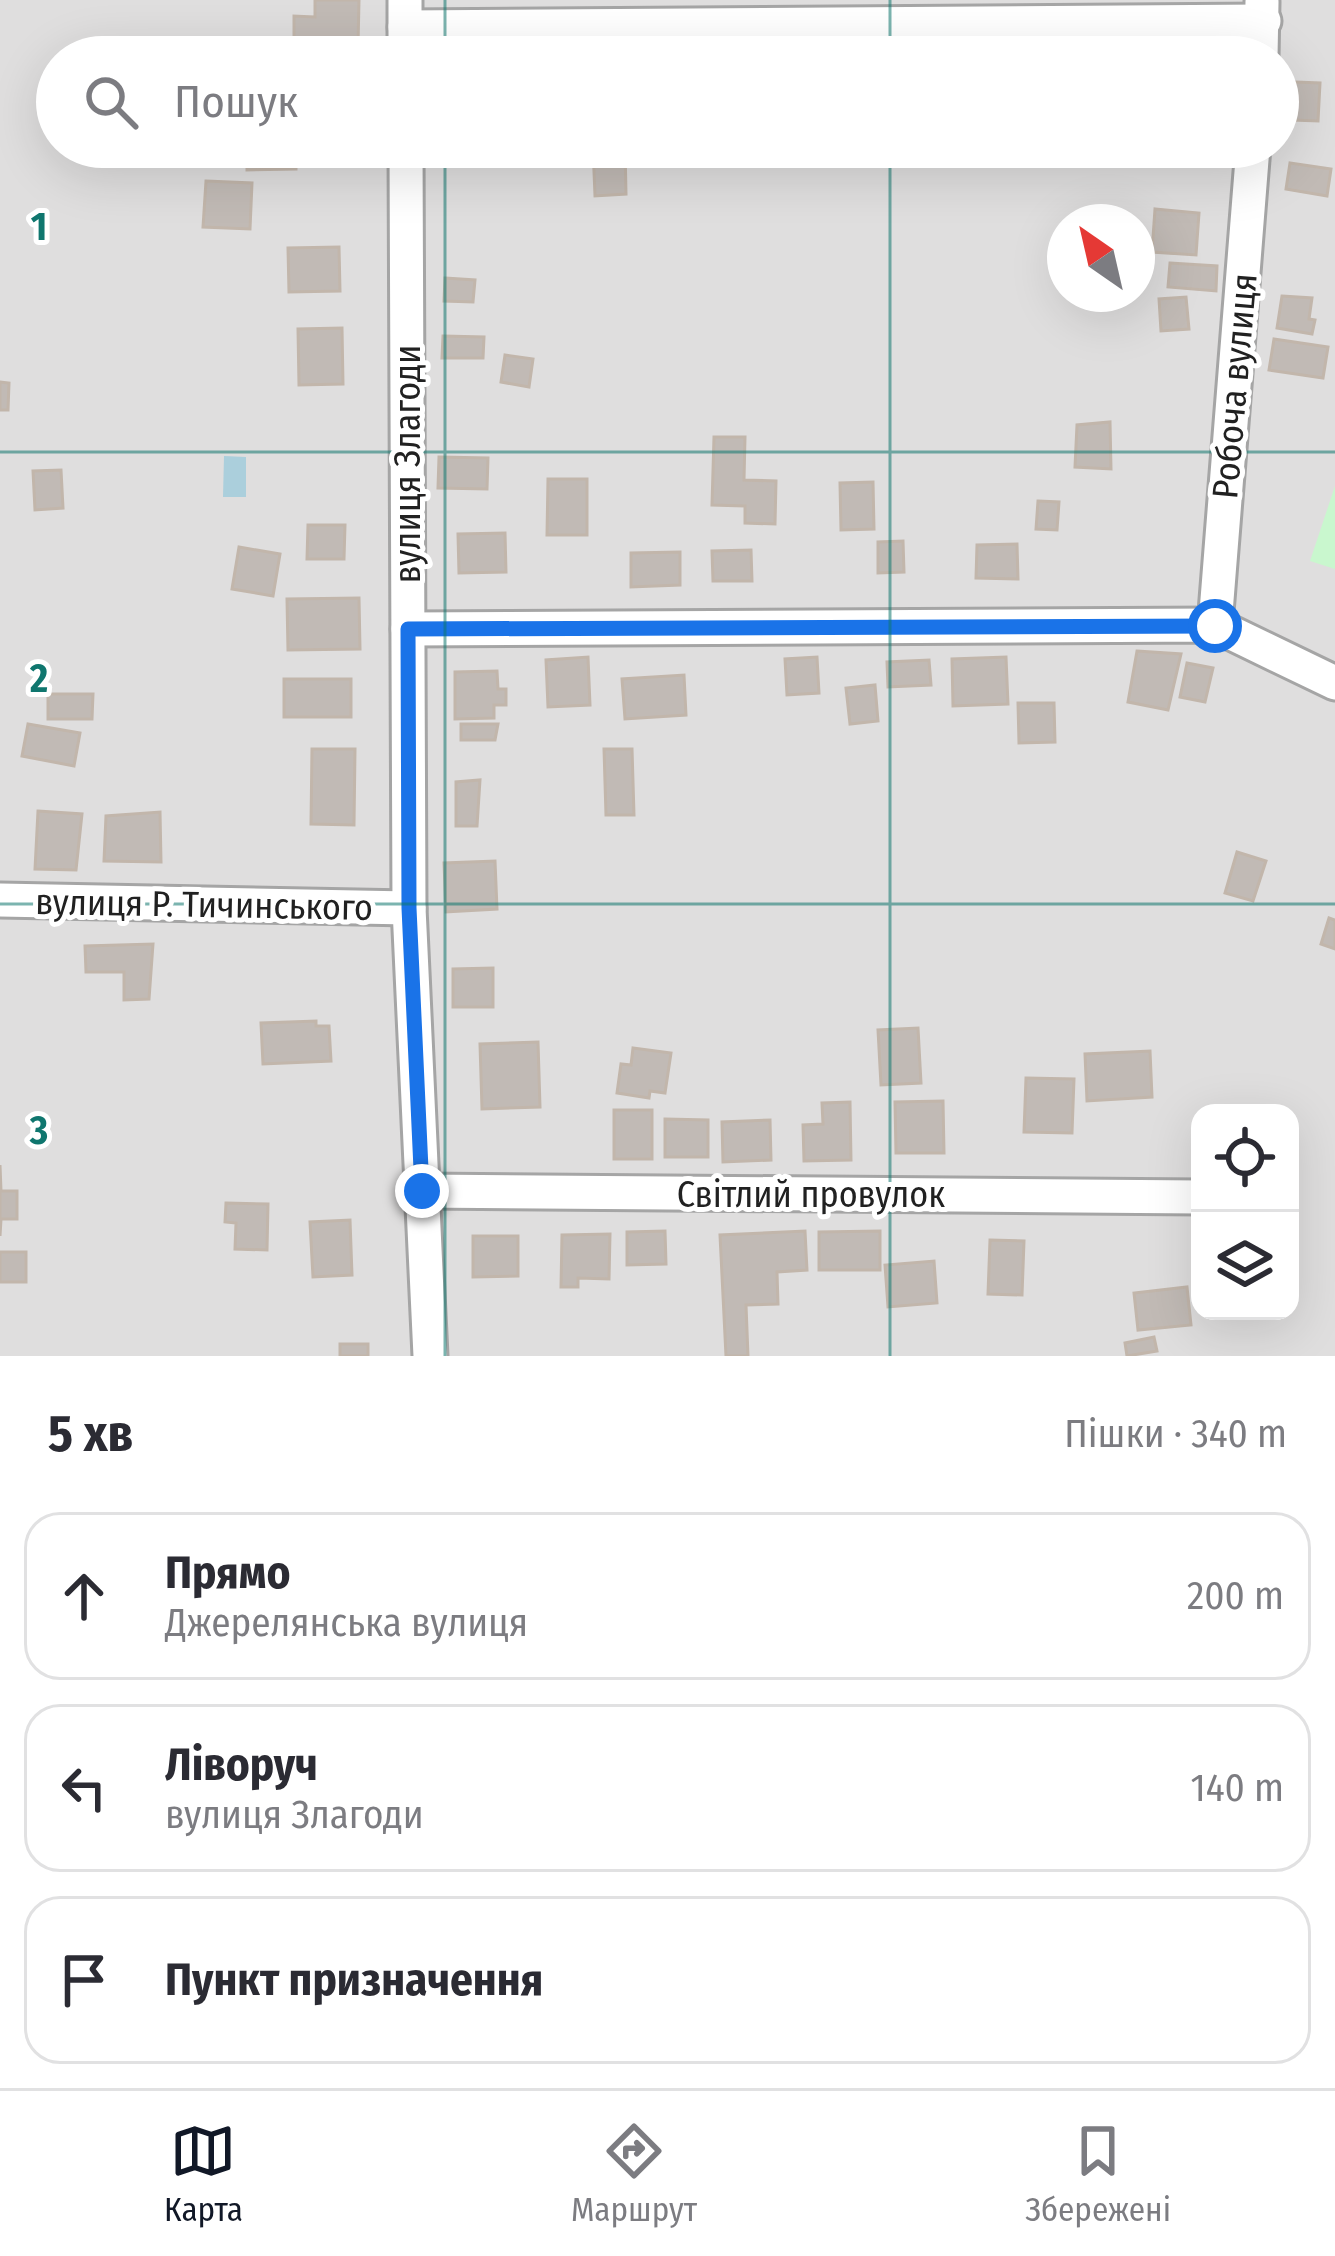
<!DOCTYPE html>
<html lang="uk">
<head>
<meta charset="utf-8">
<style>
	body { margin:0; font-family:"Fira Sans Condensed",sans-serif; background:#f7f7f7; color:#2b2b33 }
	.controls { position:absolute; right:36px; bottom:36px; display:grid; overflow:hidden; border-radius:24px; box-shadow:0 12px 48px #0002 }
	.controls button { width:108px; height:108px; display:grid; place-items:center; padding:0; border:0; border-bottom:3px solid #e1e1e2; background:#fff; color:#2b2b33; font:60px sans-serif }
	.compass { position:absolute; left:1047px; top:204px; width:108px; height:108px; border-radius:50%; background:#fff; box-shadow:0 12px 48px #0002; rotate:326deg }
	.stop { position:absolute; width:36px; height:36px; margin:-27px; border:9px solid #1a73e8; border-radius:50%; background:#fff }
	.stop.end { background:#1a73e8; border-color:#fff; box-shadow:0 3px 12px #0008 }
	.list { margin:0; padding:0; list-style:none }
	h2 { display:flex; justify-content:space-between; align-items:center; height:156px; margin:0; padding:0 48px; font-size:51px }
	h2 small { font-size:39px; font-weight:400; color:#7c7c81 }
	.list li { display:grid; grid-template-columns:78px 1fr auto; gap:36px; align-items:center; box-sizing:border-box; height:168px; margin:0 24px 24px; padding:0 24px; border:3px solid #e1e1e2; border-radius:36px }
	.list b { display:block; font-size:45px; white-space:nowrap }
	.list p { margin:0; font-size:39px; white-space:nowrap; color:#7c7c81 }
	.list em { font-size:39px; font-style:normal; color:#7c7c81 }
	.icon { flex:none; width:66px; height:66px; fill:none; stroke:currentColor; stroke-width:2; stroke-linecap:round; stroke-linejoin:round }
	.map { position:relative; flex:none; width:1335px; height:1356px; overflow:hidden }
	.search { position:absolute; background:#fff; box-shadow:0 12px 48px #0002; left:36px; right:36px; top:36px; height:132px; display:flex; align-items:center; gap:30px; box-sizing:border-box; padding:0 42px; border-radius:66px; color:#7c7c81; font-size:45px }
	.sheet { height:732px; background:#fff }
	nav { display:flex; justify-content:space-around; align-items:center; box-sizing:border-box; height:168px; border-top:3px solid #e1e1e2; background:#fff; font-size:33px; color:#7c7c81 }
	nav a { display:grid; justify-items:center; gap:6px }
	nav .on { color:#111827 }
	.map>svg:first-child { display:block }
	.residential { fill:#dfdede; fill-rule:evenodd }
	.park { fill:#c9f7ce }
	.water { fill:#abcfdc }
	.building { fill:#c1bab5; stroke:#c2b6ab; stroke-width:3 }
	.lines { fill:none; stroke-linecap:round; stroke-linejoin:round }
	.minor-casing { stroke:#a5a5a5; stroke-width:39 }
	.minor { stroke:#fff; stroke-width:33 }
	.route { stroke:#1a73e8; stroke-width:15 }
	.grid { fill:none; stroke:#0f766e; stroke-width:3; stroke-opacity:0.55 }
	.labels { text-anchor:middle; stroke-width:10; stroke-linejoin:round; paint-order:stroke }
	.street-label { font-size:36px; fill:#212121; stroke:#fff }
	.grid-label { font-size:39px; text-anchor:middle; font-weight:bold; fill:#0f766e; stroke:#fff; stroke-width:10; stroke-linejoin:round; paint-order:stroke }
</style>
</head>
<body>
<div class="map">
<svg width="1335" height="1356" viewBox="0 0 1335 1356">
	<rect width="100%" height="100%" fill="#f1eee8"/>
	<!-- residential -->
	<path class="residential" d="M0 0H1335V1356H0ZM57 57H1278V147H57ZM1065 222H1137V294H1065ZM1200 1113H1290V1311H1200Z"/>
	<!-- park -->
	<polygon class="park" points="1335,486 1335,569 1310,561"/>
	<!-- water -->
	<polygon class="water" points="224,456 246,457 246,497 223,497"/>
	<!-- building -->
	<g class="building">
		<polygon points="315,0 359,0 358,46 294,45 294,16 315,17"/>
		<polygon points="1295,82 1320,83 1318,121 1293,120"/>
		<polygon points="247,147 296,147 296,169 247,170"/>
		<polygon points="593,147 625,147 626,194 595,196"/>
		<polygon points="1290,163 1331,169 1327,196 1286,189"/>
		<polygon points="206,181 252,183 250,229 203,227"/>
		<polygon points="1155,209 1199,213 1196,255 1152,252"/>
		<polygon points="339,247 340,291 289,292 288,248"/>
		<polygon points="1170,263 1217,266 1216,291 1168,287"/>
		<polygon points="445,278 475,280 473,302 444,301"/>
		<polygon points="1282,296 1312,298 1309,319 1315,320 1312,334 1277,328"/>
		<polygon points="1186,297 1189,329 1161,331 1159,299"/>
		<polygon points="342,328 343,384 299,385 298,329"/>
		<polygon points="443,336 484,337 483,358 442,358"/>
		<polygon points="1274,339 1328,347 1323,378 1269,370"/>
		<polygon points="505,355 533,359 529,387 501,382"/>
		<polygon points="0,382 9,383 8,410 0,410"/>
		<polygon points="1110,422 1111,469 1075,467 1077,425"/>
		<polygon points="714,437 745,437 744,480 776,481 775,524 745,523 745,506 712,505"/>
		<polygon points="439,457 488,458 487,489 438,488"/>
		<polygon points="61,470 63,508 35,510 33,471"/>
		<polygon points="548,479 587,479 587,535 547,535"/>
		<polygon points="873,482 874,529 841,530 840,483"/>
		<polygon points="1038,501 1059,502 1057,530 1036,529"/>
		<polygon points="308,525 345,525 344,559 307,559"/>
		<polygon points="505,533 506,572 459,573 458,534"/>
		<polygon points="903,541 904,572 878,573 878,542"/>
		<polygon points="1017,544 1018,579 976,578 977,545"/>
		<polygon points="239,547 280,554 273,596 232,589"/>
		<polygon points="751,550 752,581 713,581 712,551"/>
		<polygon points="680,552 680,585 631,587 631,553"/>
		<polygon points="359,598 360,649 288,650 287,599"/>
		<polygon points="1137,651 1181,654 1168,710 1128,702"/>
		<polygon points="588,657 590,705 548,707 546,660"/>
		<polygon points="817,657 819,693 787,695 785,659"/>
		<polygon points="1006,657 1008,704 953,706 952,659"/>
		<polygon points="929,660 931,685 888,687 887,662"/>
		<polygon points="1187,663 1213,668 1205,702 1180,697"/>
		<polygon points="497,671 498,689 506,689 506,705 494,705 494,718 455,719 455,672"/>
		<polygon points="684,675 686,715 625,719 622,679"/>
		<rect x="284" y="679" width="67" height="38"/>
		<polygon points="875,685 878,721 850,724 846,688"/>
		<polygon points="48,694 93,694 92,719 48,719"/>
		<polygon points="1018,703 1054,703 1055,742 1019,743"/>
		<polygon points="28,724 80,733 74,766 22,756"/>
		<polygon points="461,724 498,724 495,740 461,740"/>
		<polygon points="312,749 355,749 354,825 311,824"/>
		<polygon points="604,749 632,749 634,815 606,815"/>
		<polygon points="480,780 477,826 456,826 456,782"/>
		<polygon points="38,811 82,814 76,870 35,869"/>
		<polygon points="160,812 161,862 104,861 106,816"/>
		<polygon points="1237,852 1266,861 1253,901 1225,893"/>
		<polygon points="495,861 497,909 446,912 444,863"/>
		<polygon points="1329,918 1335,920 1335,949 1321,944"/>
		<polygon points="153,944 149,999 124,1000 124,972 86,972 85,946"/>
		<polygon points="493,968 493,1007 453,1007 453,969"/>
		<polygon points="316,1021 316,1026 329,1026 331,1061 263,1064 261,1023"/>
		<polygon points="918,1028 921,1083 881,1085 878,1030"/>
		<polygon points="538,1042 540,1107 482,1109 480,1044"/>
		<polygon points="633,1048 671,1053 665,1093 650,1091 649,1098 617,1093 621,1064 631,1065"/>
		<polygon points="1150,1051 1152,1097 1087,1101 1085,1054"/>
		<polygon points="1026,1078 1074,1079 1072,1133 1024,1132"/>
		<polygon points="943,1101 944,1153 896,1153 895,1102"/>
		<polygon points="850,1102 851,1160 804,1161 803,1125 823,1124 822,1103"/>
		<rect x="614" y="1110" width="38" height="49"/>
		<polygon points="665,1119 708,1120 708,1157 665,1157"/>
		<polygon points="770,1120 771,1160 723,1162 722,1122"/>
		<polygon points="0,1165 1,1191 17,1191 17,1219 1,1219 0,1236"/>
		<polygon points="226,1203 268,1204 267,1250 235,1249 236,1223 225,1222"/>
		<polygon points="350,1220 352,1275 313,1277 310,1222"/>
		<polygon points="665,1231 666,1264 627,1265 627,1232"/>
		<polygon points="805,1231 807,1270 777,1272 778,1304 746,1305 748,1356 726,1356 720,1235"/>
		<polygon points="880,1231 880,1270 819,1270 819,1232"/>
		<polygon points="610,1234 609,1279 578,1278 578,1287 561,1287 562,1235"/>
		<polygon points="473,1236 518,1236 518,1276 473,1277"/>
		<polygon points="990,1240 1024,1241 1022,1295 988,1294"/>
		<rect x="0" y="1252" width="26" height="30"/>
		<polygon points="934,1261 937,1303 888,1307 885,1265"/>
		<polygon points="1187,1287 1191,1325 1138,1330 1134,1293"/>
		<polygon points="1154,1337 1157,1351 1127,1356 1125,1343"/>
		<rect x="340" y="1344" width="28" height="12"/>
	</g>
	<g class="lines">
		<!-- minor casing -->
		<g class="minor-casing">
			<g id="minor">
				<polyline points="405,0 405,57"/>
				<polyline points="405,27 1264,21"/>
				<polyline points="1261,57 1262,2"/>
				<polyline points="406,147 409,908 430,1356"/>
				<polyline points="1215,625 1253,147"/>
				<polyline points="408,629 1215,625 1335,683"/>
				<polyline points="0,900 409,908"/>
				<polyline points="422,1191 1200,1197"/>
			</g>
		</g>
		<!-- minor -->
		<use href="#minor" class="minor"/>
	</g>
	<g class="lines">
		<!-- route -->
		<polyline class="route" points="422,1191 409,908 408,629 1215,626"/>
	</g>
	<!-- grid -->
	<path class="grid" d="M445 0V57M890 0V57M445 147V1356M890 147V1356M0 452H1335M0 904H1335"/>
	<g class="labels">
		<!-- street labels -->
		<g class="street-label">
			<text transform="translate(1234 386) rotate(-85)" y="13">Робоча вулиця</text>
			<text transform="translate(407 464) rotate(-90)" y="13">вулиця Злагоди</text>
			<text transform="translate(204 904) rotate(1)" y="13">вулиця Р. Тичинського</text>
			<text x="811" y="1207">Світлий провулок</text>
		</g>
	</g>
	<g class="grid-label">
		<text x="39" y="240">1</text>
		<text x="39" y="692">2</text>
		<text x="39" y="1144">3</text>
	</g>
</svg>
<div class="controls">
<button><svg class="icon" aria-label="locate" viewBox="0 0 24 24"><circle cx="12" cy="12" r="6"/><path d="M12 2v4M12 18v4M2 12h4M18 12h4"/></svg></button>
<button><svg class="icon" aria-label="layers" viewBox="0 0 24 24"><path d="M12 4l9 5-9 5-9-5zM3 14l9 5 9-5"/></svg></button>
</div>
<svg class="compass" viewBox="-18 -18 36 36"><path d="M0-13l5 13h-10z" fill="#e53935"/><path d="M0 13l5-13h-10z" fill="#7c7c81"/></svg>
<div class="stop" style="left:1215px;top:626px"></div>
<div class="stop end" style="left:422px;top:1191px"></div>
<div class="search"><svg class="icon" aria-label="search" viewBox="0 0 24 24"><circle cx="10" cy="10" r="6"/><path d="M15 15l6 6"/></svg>Пошук</div>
</div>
<section class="sheet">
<h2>5 хв<small>Пішки · 340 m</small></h2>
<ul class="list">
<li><svg class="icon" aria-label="ahead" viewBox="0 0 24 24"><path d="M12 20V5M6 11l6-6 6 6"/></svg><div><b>Прямо</b><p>Джерелянська вулиця</p></div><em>200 m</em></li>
<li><svg class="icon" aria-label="left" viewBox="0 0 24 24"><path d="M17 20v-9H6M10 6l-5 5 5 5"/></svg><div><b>Ліворуч</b><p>вулиця Злагоди</p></div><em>140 m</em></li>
<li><svg class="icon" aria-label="arrive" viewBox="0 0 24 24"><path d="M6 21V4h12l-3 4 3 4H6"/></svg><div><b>Пункт призначення</b></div></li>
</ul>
</section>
<nav>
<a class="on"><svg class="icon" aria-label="map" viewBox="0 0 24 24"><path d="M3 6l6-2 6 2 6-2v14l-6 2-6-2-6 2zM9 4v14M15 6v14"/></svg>Карта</a>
<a><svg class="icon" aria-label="directions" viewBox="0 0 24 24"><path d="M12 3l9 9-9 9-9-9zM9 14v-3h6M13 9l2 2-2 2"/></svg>Маршрут</a>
<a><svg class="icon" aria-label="saved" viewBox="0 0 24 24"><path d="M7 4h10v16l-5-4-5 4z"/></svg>Збережені</a>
</nav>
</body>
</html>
